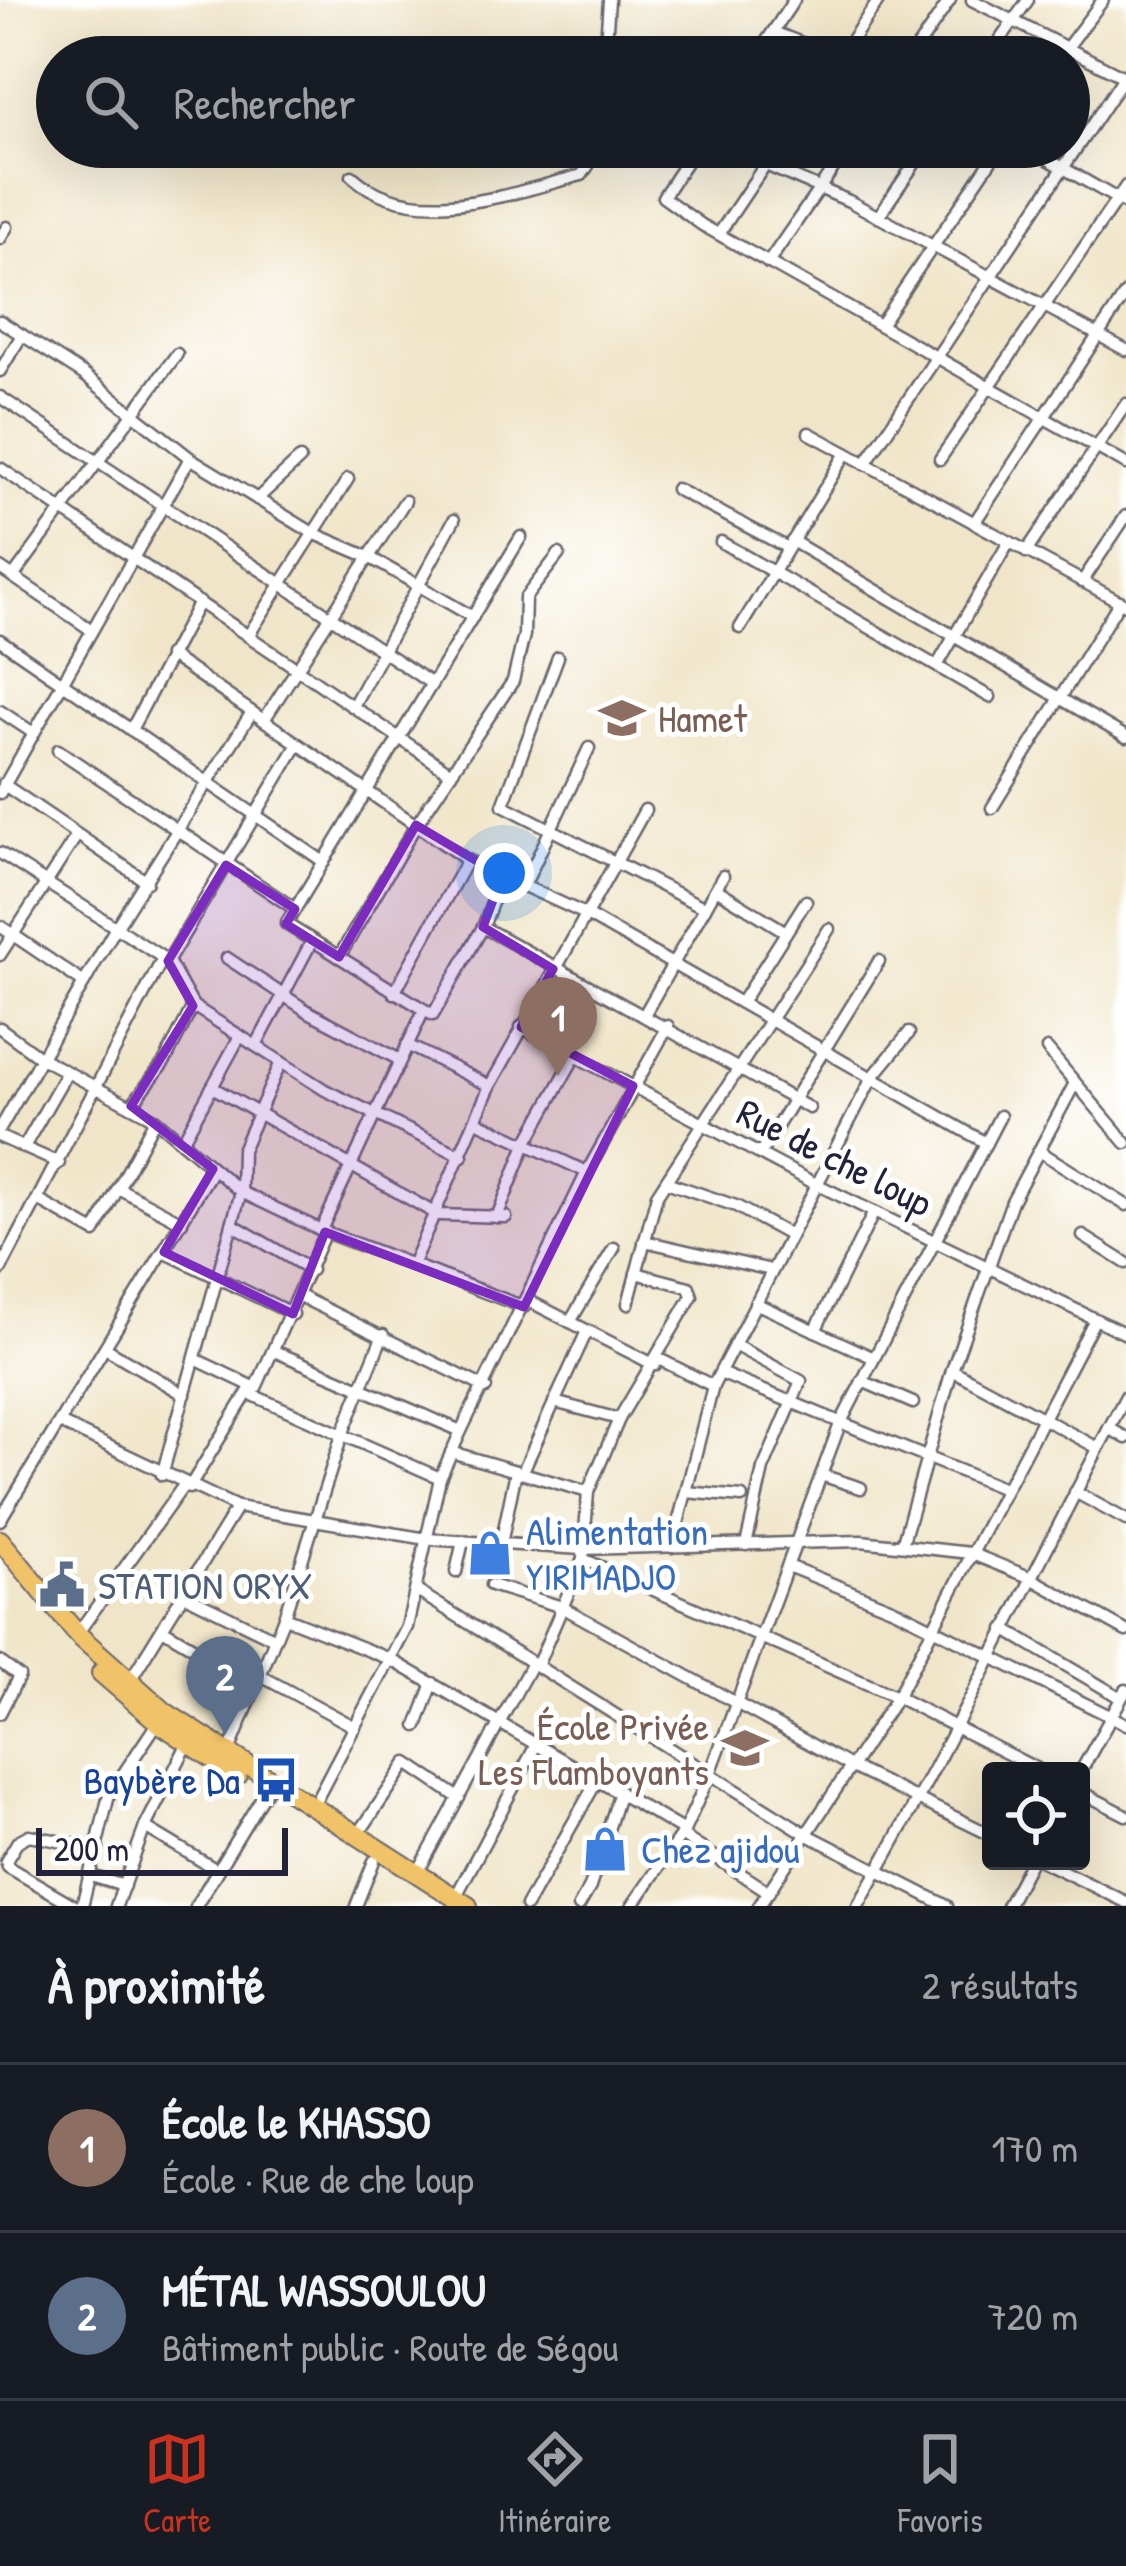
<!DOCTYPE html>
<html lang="fr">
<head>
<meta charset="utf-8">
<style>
	body { margin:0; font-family:"Patrick Hand",sans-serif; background:#242831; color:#f1f3f6 }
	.controls { position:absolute; right:36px; bottom:36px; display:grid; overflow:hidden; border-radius:12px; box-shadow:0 12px 48px #0002 }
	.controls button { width:108px; height:108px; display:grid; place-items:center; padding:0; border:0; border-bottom:3px solid #363941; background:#171b24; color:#f1f3f6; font:60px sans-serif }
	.scale { position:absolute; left:36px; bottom:30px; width:252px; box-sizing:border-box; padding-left:12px; border:6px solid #22223b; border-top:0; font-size:33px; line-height:42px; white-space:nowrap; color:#22223b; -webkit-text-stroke:9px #fff; paint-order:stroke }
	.you { position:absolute; left:504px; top:873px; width:42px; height:42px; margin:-30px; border:9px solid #fff; border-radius:50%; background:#1a73e8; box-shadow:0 0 0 18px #1a73e833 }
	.badge { display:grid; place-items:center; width:78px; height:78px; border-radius:50%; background:#c8321e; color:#fff; font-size:39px; font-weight:700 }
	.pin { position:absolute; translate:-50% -99px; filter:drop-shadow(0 3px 6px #0008) }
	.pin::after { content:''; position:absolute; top:63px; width:42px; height:36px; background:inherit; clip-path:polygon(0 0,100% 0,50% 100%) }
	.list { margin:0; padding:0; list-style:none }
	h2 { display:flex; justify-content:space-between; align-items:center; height:156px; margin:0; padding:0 48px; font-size:51px }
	h2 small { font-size:39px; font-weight:400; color:#9ea1a6 }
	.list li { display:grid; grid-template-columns:78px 1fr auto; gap:36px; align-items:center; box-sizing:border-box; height:168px; padding:0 48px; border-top:3px solid #363941 }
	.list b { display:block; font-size:45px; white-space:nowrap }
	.list p { margin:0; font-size:39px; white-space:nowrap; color:#9ea1a6 }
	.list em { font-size:39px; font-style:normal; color:#9ea1a6 }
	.icon { flex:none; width:66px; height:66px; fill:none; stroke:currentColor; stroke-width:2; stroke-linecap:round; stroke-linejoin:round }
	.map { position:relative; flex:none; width:1126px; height:1906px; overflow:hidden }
	.search { position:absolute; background:#171b24; box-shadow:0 12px 48px #0002; left:36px; right:36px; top:36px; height:132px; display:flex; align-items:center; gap:30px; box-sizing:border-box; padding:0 42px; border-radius:66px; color:#9ea1a6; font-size:45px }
	.sheet { height:492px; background:#171b24 }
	nav { display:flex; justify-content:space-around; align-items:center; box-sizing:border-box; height:168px; border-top:3px solid #363941; background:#171b24; font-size:33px; color:#9ea1a6 }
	nav a { display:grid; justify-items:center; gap:6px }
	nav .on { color:#c8321e }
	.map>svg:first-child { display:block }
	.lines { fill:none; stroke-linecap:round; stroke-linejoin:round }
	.street-casing { stroke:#6a666c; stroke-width:15 }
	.highway-casing { stroke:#6a666c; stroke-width:22 }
	.street { stroke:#fff; stroke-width:10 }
	.highway { stroke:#f1c369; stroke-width:18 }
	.marked { fill:#7b2cbf; fill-opacity:0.2; stroke:#7b2cbf; stroke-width:9; stroke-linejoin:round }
	.labels { text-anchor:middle; stroke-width:10; stroke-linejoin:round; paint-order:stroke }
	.education-label { font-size:39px; fill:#785e54; stroke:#fff; text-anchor:start }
	.street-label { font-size:39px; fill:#22223b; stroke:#fff }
	.shop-label { font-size:39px; fill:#366cbe; stroke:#fff; text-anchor:start }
	.service-label { font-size:39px; fill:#4e5e75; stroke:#fff; text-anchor:start }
	.transit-label { font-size:39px; fill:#164399; stroke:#fff; text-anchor:end }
</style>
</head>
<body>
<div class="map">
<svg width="1126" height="1906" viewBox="0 0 1126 1906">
	<rect width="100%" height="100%" fill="#fff"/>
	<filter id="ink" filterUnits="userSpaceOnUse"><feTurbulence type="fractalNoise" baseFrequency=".00833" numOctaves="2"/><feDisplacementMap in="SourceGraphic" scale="24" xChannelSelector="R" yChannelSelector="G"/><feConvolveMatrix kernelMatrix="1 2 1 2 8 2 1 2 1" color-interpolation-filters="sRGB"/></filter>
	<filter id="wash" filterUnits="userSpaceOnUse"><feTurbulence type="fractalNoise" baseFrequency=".004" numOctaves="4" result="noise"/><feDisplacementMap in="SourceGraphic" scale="48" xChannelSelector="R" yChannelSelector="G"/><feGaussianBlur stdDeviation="2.7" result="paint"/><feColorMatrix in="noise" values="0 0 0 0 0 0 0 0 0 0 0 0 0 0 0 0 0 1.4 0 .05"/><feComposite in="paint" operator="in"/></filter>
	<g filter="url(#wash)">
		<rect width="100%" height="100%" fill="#f0e5c8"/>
	</g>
	<g filter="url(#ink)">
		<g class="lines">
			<!-- street casing -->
			<g class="street-casing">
				<g id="street">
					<polyline points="972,0 1126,78"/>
					<polyline points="773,32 838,57"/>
					<polyline points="605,57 609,0"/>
					<polyline points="756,57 794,0"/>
					<polyline points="840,57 879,0"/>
					<polyline points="911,57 950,0"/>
					<polyline points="988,57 1028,0"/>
					<polyline points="1060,57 1103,0"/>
					<polyline points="696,147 663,197 702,225 1126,464"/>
					<polyline points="724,147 849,201 1126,350"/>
					<polyline points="1027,147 1126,204"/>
					<path d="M352 176C413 231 511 193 582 175L600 147"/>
					<polyline points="878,217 926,147"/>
					<polyline points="720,232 777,147"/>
					<polyline points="0,239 7,227"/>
					<polyline points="768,263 848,147"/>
					<polyline points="0,321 83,374 190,458 313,533 369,557 473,617"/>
					<polyline points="880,325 1000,147"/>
					<polyline points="0,371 22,335"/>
					<polyline points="0,397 432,684"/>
					<polyline points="809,433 1126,605"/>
					<polyline points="940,459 1126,186"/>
					<polyline points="865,464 1124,77"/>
					<polyline points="0,468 451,773"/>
					<polyline points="676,489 788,548"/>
					<polyline points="257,499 300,459"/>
					<polyline points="974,523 1126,293"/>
					<polyline points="792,541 1126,737"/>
					<polyline points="721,542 990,697"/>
					<polyline points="1026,552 1126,404"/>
					<polyline points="0,568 90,629"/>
					<polyline points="13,577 177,354"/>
					<polyline points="1082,582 1126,516"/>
					<polyline points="740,628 846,453"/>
					<polyline points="248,636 348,479"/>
					<polyline points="0,640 324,862"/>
					<polyline points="169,655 467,860 583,913 986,1143"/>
					<polyline points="558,657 503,805 705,908"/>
					<polyline points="937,666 1009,542"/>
					<polyline points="353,706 454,520"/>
					<polyline points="0,711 32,732"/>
					<polyline points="264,720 405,501"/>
					<polyline points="131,730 199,602"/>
					<polyline points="58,750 295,909"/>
					<polyline points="3,784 147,882"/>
					<polyline points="0,793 190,458"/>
					<polyline points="992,808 1120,601"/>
					<polyline points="0,853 168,961 193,1006 325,1090 462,1156"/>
					<polyline points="502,876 483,927 433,1015 286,924 521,537"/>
					<polyline points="524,886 589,748"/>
					<polyline points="716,889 786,932"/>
					<polyline points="0,926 84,983"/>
					<polyline points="483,927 809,1108"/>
					<polyline points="0,955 77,835"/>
					<polyline points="339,957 416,825 513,681 524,635 525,598 559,554"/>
					<polyline points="227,958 309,1012 400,1060"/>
					<polyline points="168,961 298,744"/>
					<polyline points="394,993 467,860"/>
					<polyline points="741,1003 806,901"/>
					<polyline points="644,1015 723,876"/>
					<polyline points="521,1027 814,1183 1126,1334"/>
					<polyline points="0,1028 41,1058 155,1119 241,1192 325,1232 524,1307"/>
					<polyline points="407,1045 490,1086"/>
					<polyline points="256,1046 312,941"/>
					<polyline points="1047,1049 1126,1143"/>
					<polyline points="212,1087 438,1215 506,1217"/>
					<polyline points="131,1106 165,1061 193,1006"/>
					<polyline points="476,1121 587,1172"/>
					<polyline points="0,1129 115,929 252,712"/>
					<polyline points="0,1137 59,1163"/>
					<polyline points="182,1142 240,1036"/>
					<polyline points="24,1147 67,1072"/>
					<polyline points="1039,1151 1126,1205"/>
					<polyline points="760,1154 879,961"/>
					<polyline points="669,1183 736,1206 789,1235"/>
					<polyline points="118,1188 182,1222"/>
					<polyline points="38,1200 95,1232 155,1119"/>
					<polyline points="497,1217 526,1144 575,1056"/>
					<polyline points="232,1224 311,1270"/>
					<polyline points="321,1230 424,1010"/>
					<polyline points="1083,1236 1126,1263"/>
					<polyline points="644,1241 771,1270"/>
					<polyline points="164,1252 293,1314"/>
					<polyline points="412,1265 490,1086 645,810"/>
					<polyline points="0,1271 163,958"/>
					<polyline points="301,1297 486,1388"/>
					<polyline points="527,1300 655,1365"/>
					<polyline points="755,1303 874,1358"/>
					<polyline points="628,1304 657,1195 829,929"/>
					<polyline points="570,1322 614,1248"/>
					<polyline points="815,1331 874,1212"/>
					<polyline points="734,1345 801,1381 763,1469 746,1545"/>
					<polyline points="107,1349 185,1395"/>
					<polyline points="274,1351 461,1431"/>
					<polyline points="195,1359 256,1388 325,1232"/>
					<polyline points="659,1359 713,1386"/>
					<polyline points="952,1370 1098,1448"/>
					<polyline points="720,1373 1004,1489"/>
					<polyline points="862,1381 913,1403"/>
					<polyline points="248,1393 440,1478"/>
					<polyline points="554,1402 619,1419"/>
					<polyline points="62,1424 237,1507 427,1539 582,1549 861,1541 970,1553 1029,1577 1126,1631"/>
					<polyline points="1109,1428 1126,1438"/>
					<polyline points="451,1452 588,1492"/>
					<polyline points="522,1473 587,1331"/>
					<polyline points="162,1475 241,1192 242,1150 281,1062"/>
					<polyline points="821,1475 861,1488"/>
					<polyline points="189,1488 250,1389"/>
					<polyline points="686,1492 742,1497"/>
					<polyline points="1075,1492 1126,1520"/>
					<polyline points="0,1520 213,1169"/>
					<polyline points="501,1544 516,1471"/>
					<polyline points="902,1545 952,1370 1012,1201 1075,1083"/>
					<polyline points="672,1547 713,1386 872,1078 909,1033"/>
					<polyline points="583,1559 897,1697 1041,1771"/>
					<polyline points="788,1566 894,1609 1126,1724"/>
					<polyline points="456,1572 463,1541"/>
					<polyline points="491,1585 562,1607 854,1768 991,1835"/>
					<polyline points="417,1591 808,1835 947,1906"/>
					<polyline points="185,1595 275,1639"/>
					<polyline points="284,1617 390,1659 684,1831"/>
					<polyline points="1004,1629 1121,1698"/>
					<polyline points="164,1630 257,1685"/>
					<polyline points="77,1634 184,1485"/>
					<polyline points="0,1662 19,1676 0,1713"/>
					<polyline points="537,1666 583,1559 588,1492 619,1419 692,1296 689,1287 636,1273"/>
					<polyline points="261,1676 355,1727"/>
					<polyline points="129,1682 237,1507"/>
					<polyline points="417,1726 433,1683"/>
					<polyline points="228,1754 284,1617 342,1435 383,1335"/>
					<polyline points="1081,1771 1126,1690"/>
					<polyline points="1081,1792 1126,1815"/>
					<polyline points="312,1808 407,1627 440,1478 461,1431 587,1172 668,1026"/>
					<polyline points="145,1827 215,1869"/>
					<polyline points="681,1835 769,1892"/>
					<polyline points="357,1836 407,1763 459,1798"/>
					<polyline points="1042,1861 1126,1902"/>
					<polyline points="417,1874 532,1663"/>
					<polyline points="91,1876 124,1886"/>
					<polyline points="455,1898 537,1743"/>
					<polyline points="75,1906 8,1867 6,1861 18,1841 29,1835 98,1849"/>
					<polyline points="82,1906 109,1795 158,1722"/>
					<polyline points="116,1906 145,1827 188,1743"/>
					<polyline points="196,1906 265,1792"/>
					<polyline points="356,1906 374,1861"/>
					<polyline points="526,1906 598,1779"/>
					<polyline points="579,1906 590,1887 620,1792"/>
					<polyline points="632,1906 684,1831 710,1774 840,1424 1000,1116"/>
					<polyline points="759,1906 897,1697 1095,1319"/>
					<path d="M858 1906C954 1740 1035 1566 1126 1396"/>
					<polyline points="1007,1906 1031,1861"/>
				</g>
			</g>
			<!-- highway casing -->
			<g class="highway-casing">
				<g id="highway">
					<polyline points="0,1540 77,1634 165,1712 468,1906"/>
					<polyline points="101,1673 158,1722 237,1775"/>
				</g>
			</g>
			<!-- street -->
			<use href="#street" class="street"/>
			<!-- highway -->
			<use href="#highway" class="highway"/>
		</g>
	</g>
	<!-- marked area -->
	<path class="marked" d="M416 825 502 876 483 927 553 969 521 1027 633 1086 524 1307 325 1232 293 1314 164 1252 213 1169 131 1106 193 1006 168 961 226 865 295 909 286 924 339 957Z"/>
	<!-- icons -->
	<defs>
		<g id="school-bare" transform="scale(3.6)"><path d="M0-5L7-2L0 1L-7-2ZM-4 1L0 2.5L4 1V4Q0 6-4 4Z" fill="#8d6e63" stroke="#fff" stroke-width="2.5" paint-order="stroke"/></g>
		<g id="shop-bare" transform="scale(3.6)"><path d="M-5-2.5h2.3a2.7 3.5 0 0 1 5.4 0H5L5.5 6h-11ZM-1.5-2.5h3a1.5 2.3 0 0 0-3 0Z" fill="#3f7fe0" stroke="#fff" stroke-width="2.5" paint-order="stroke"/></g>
		<g id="civic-bare" transform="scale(3.6)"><path d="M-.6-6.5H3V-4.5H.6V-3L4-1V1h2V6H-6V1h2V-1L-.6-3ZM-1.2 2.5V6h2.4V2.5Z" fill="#5c6f8a" stroke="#fff" stroke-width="2.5" paint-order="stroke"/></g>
		<g id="bus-bare" transform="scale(3.6)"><path d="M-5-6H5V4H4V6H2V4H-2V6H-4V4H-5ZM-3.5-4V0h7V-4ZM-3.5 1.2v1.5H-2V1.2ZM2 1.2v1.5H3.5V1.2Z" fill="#1a4fb4" stroke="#fff" stroke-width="2.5" paint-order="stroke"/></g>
	</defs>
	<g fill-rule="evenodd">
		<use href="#school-bare" x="622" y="718"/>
		<use href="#shop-bare" x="490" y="1553"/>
		<use href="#civic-bare" x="62" y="1585"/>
		<use href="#school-bare" x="745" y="1748"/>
		<use href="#bus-bare" x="276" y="1780"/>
		<use href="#shop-bare" x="605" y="1849"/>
	</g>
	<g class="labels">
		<!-- education labels -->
		<g class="education-label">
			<text x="658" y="732">Hamet</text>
			<text x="709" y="1740" text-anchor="end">École Privée<tspan x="709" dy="45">Les Flamboyants</tspan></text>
		</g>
		<!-- street labels -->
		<g class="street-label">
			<text transform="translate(835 1157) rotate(27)" y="14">Rue de che loup</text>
		</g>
		<!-- shop labels -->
		<g class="shop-label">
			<text x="526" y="1545">Alimentation<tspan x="526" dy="45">YIRIMADJO</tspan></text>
			<text x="641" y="1863">Chez ajidou</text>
		</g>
		<!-- service labels -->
		<g class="service-label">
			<text x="98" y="1599">STATION ORYX</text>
		</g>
		<!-- transit labels -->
		<g class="transit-label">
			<text x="240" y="1794">Baybère Da</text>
		</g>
	</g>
</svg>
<div class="controls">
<button><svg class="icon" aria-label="locate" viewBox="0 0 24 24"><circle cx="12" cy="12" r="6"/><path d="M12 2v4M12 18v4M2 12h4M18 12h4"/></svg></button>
</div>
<div class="scale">200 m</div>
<div class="you"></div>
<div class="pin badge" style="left:558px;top:1076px;background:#8d6e63">1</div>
<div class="pin badge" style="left:225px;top:1735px;background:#5c6f8a">2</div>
<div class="search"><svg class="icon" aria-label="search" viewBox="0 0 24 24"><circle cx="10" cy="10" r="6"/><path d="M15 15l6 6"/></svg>Rechercher</div>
</div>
<section class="sheet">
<h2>À proximité<small>2 résultats</small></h2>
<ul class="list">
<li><span class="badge" style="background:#8d6e63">1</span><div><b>École le KHASSO</b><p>École · Rue de che loup</p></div><em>170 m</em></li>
<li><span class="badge" style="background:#5c6f8a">2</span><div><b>MÉTAL WASSOULOU</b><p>Bâtiment public · Route de Ségou</p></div><em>720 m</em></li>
</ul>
</section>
<nav>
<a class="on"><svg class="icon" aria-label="map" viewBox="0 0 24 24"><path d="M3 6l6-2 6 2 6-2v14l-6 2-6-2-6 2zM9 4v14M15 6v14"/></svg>Carte</a>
<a><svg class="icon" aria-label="directions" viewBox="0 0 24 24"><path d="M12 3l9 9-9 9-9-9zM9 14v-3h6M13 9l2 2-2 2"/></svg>Itinéraire</a>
<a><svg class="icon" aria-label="saved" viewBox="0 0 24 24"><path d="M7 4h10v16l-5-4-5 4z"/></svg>Favoris</a>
</nav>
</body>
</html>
